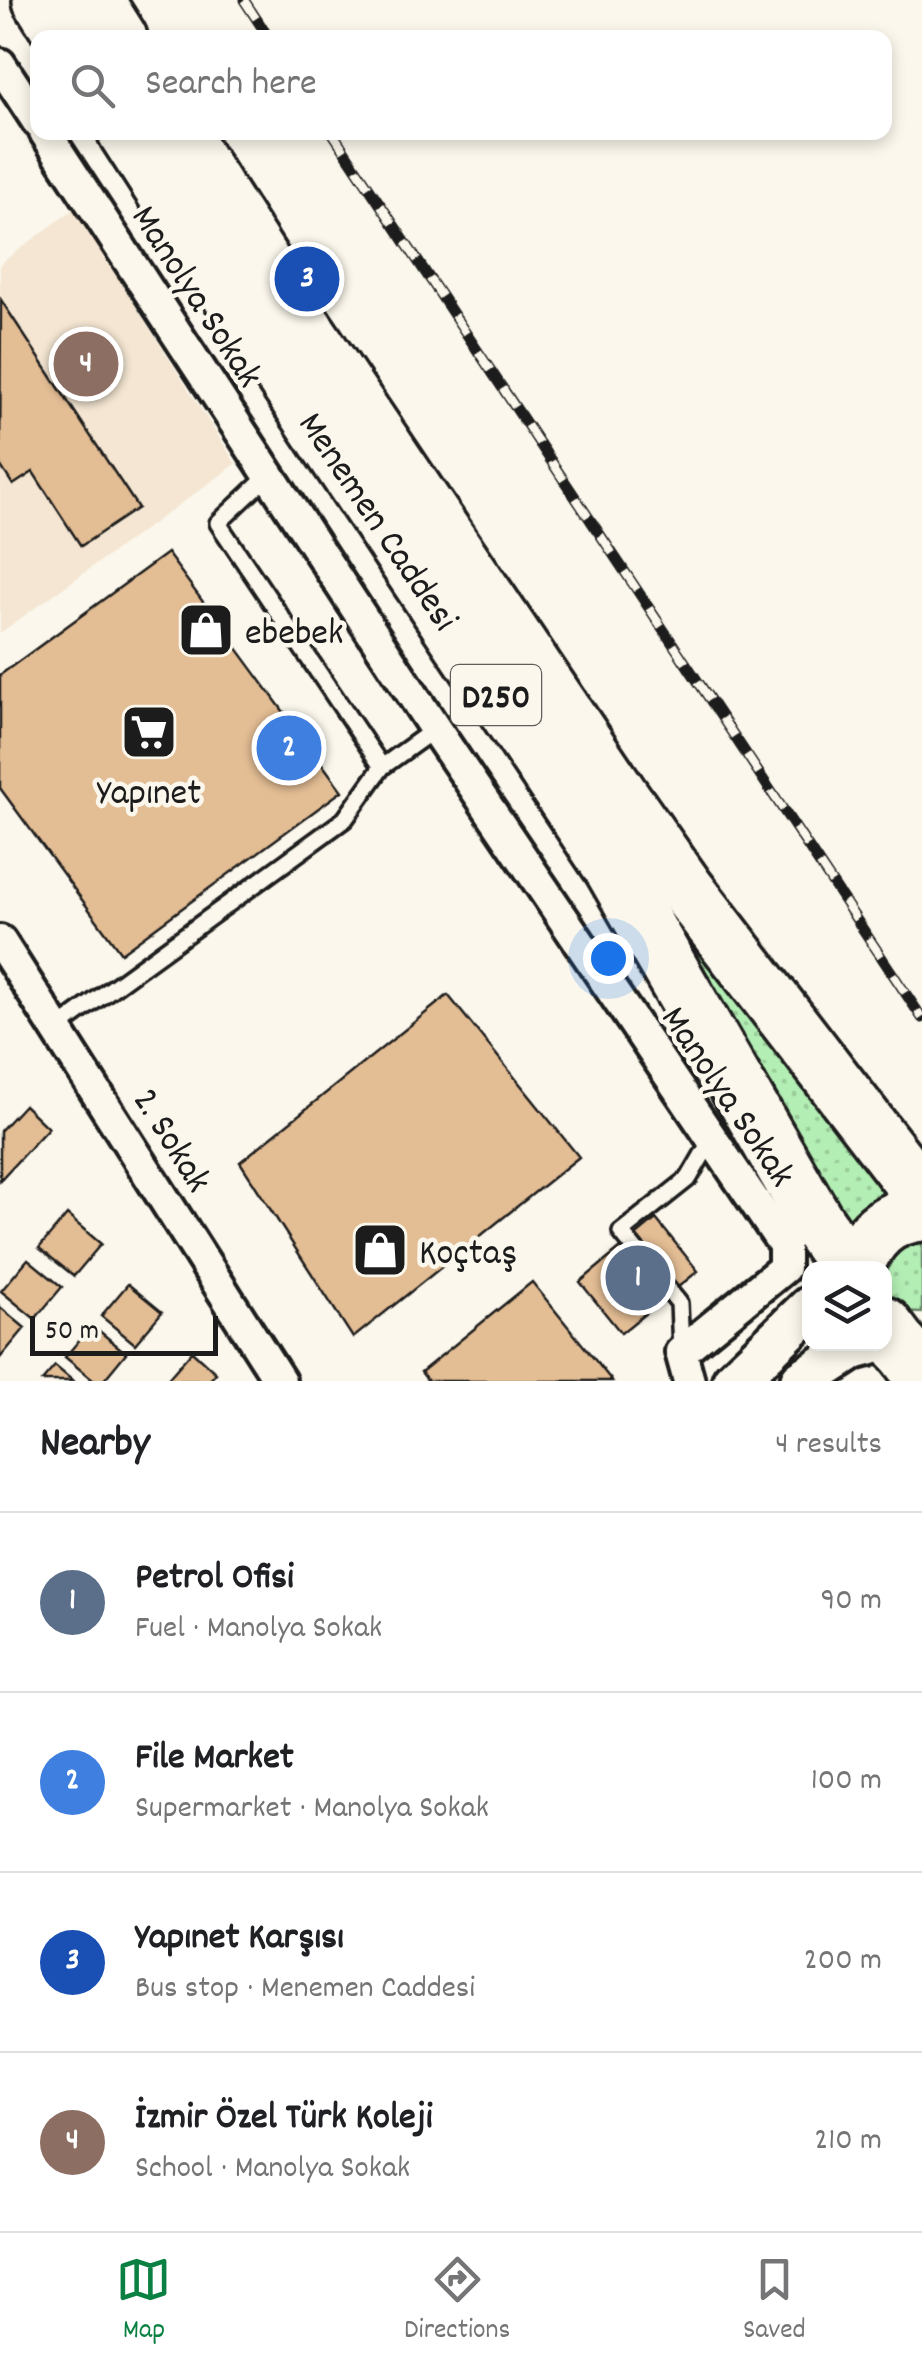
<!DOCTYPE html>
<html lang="en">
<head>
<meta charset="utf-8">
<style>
	body { margin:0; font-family:Dekko,sans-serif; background:#f2f2f2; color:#202124 }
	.controls { position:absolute; right:30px; bottom:30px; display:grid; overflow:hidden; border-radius:20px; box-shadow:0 5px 15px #0003 }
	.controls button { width:90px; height:90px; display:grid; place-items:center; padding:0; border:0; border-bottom:2px solid #e0e0e0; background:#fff; color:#202124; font:50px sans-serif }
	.scale { position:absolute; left:30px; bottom:25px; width:188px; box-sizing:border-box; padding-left:10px; border:5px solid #1c1c1c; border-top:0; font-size:28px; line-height:35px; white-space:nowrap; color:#1c1c1c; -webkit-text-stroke:8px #fbf7ec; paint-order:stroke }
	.you { position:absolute; left:608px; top:958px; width:35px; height:35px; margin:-25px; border:8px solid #fff; border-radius:50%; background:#1a73e8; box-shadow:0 0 0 15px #1a73e833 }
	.badge { display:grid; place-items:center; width:65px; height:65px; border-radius:50%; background:#0b8043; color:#fff; font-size:32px; font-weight:700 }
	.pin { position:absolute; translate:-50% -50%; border:5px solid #fff; box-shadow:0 2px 10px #0006 }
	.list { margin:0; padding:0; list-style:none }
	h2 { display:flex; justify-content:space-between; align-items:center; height:130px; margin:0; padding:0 40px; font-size:42px }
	h2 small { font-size:32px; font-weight:400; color:#757577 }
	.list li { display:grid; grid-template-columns:65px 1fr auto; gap:30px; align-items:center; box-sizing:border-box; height:180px; padding:0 40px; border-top:2px solid #e0e0e0 }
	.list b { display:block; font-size:38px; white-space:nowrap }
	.list p { margin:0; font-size:32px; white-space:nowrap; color:#757577 }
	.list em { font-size:32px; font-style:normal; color:#757577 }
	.icon { flex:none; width:55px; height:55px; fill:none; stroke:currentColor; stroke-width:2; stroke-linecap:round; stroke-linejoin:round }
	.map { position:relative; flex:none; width:922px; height:1381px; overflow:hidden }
	.search { position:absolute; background:#fff; box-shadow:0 5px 15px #0003; left:30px; right:30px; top:30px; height:110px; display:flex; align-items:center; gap:25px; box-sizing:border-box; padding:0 35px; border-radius:20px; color:#757577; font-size:38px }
	.sheet { height:850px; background:#fff }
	nav { display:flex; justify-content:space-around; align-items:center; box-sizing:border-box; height:140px; border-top:2px solid #e0e0e0; background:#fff; font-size:28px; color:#757577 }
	nav a { display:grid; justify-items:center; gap:5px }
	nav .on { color:#0b8043 }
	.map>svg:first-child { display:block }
	.built { fill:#f4e6d2 }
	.grass { fill:url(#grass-dots); stroke:#688568; stroke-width:2.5 }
	.building { fill:#e3bd94; stroke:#1c1c1c; stroke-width:2.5 }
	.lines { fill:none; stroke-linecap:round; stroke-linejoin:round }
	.lane-casing { stroke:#1c1c1c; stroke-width:22 }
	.street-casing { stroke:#1c1c1c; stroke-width:38 }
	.secondary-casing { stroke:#1c1c1c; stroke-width:50 }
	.highway-casing { stroke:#1c1c1c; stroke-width:62 }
	.lane { stroke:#fbf7ec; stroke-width:15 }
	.street { stroke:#fbf7ec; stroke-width:30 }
	.secondary { stroke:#fbf7ec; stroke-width:42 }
	.highway { stroke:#fbf7ec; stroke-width:55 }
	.rail-casing { stroke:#1c1c1c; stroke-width:11 }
	.rail { stroke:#fbf7ec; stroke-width:8; stroke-dasharray:22; stroke-linecap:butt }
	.labels { text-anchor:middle; stroke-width:9; stroke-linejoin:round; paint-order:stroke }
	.shield { fill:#fbf7ec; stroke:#5f5e5a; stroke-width:2.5 }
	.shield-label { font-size:35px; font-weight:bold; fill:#1c1c1c }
	.street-label { font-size:38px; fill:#1c1c1c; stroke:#fbf7ec }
	.poi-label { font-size:38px; fill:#1c1c1c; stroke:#fbf7ec; text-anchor:start }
</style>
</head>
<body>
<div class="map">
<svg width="922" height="1381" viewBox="0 0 922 1381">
	<defs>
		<pattern id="grass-dots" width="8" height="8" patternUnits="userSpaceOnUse" patternTransform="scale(2.5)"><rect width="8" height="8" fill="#b3eeb4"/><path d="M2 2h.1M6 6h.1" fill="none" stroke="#99cc9a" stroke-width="1.8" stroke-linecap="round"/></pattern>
	</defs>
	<rect width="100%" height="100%" fill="#fbf7ec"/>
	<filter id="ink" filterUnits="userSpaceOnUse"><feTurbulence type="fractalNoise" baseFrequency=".01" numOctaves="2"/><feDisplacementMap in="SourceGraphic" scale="20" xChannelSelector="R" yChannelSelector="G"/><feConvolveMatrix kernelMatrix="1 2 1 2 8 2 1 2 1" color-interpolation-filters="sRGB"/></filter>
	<g filter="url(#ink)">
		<!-- built -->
		<polygon class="built" points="74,209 236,464 0,633 0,264"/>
		<!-- grass -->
		<g class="grass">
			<polygon points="156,133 899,1192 840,1232"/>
			<polygon points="922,1240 922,1313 899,1312 885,1302 884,1268 896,1243"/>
		</g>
		<!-- building -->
		<g class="building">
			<polygon points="1,300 138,508 81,546 33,472 13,485 0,465"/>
			<polygon points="167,553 342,791 121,953 0,788 0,675"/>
			<polygon points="448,995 579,1157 353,1338 240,1162"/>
			<polygon points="24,1105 48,1128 0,1180 0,1131"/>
			<polygon points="67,1215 101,1244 74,1276 39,1248"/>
			<polygon points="656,1219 698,1271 621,1333 580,1282"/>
			<polygon points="28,1259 62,1287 35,1319 1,1291"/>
			<polygon points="532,1282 612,1381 428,1381 421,1372"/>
			<polygon points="128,1284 162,1312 135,1344 101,1316"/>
			<polygon points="0,1307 25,1328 0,1358"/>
			<polygon points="92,1325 126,1353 103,1381 94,1381 65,1357"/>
			<polygon points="192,1351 216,1373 209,1381 166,1381"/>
			<polygon points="55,1366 73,1381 42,1381"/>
		</g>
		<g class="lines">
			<!-- lane casing -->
			<g class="lane-casing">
				<g id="lane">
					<polyline points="269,475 218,523 382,767"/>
					<polyline points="56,1029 345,819 382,767 435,729"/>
					<polyline points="681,1351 679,1303 621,1232 689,1178 711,1140"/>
				</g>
			</g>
			<!-- street casing -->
			<g class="street-casing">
				<g id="street">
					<polyline points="0,64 38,122"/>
					<polyline points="45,132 435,729 784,1245 784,1268 681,1352 689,1381"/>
					<polyline points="0,941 280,1381"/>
				</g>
			</g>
			<!-- secondary casing -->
			<g class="secondary-casing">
				<g id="secondary">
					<polyline points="734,1381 810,1308"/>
					<polyline points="802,1381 853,1348 868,1344"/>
				</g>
			</g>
			<!-- highway casing -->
			<g class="highway-casing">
				<g id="highway">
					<polyline points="41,0 65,38"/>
					<polyline points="95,0 119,38"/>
					<polyline points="126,132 256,335 612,868 816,1222 848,1268"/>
					<polyline points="179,132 294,312 620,795 687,890 922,1195"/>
					<path d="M855 1268C868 1235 886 1217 922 1213"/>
					<polyline points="884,1325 922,1375"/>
				</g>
			</g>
			<!-- lane -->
			<use href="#lane" class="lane"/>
			<!-- street -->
			<use href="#street" class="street"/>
			<!-- secondary -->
			<use href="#secondary" class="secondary"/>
			<!-- highway -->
			<use href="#highway" class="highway"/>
			<!-- rail casing -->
			<g class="rail-casing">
				<g id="rail">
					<polyline points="244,0 269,38"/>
					<polyline points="332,132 922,1018"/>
				</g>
			</g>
			<!-- rail -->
			<use href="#rail" class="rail"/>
		</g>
	</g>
	<!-- icons -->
	<defs>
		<g id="shop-square" transform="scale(2.875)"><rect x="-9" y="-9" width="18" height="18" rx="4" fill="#1c1c1c" stroke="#fbf7ec"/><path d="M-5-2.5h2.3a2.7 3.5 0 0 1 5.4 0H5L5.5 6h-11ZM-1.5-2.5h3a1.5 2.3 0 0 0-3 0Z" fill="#fff"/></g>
		<g id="supermarket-square" transform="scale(2.875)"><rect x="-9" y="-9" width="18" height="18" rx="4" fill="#1c1c1c" stroke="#fbf7ec"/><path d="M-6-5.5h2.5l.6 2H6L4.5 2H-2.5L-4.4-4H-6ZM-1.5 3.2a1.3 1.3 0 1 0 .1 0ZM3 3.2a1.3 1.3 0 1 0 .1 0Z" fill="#fff"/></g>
	</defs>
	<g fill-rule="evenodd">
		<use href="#shop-square" x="206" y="630"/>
		<use href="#supermarket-square" x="149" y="732"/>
		<use href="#shop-square" x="380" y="1250"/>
	</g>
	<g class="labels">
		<!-- shield labels -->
		<rect class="shield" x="451" y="665" width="90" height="60" rx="8"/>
		<g class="shield-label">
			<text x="496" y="707">D250</text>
		</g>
		<!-- street labels -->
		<g class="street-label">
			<text transform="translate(199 295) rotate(57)" y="13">Manolya Sokak</text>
			<text transform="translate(380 520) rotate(56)" y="13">Menemen Caddesi</text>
			<text transform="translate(730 1095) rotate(56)" y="13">Manolya Sokak</text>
			<text transform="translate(174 1139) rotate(58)" y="13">2. Sokak</text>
		</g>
		<!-- poi labels -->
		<g class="poi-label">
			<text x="245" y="643">ebebek</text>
			<text x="149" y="803" text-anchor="middle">Yapınet</text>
			<text x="419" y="1263">Koçtaş</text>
		</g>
	</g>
</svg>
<div class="controls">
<button><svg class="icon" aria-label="layers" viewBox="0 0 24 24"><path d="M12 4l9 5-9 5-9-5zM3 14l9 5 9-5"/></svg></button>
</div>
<div class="scale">50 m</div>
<div class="you"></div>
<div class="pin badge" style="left:638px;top:1278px;background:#5c6f8a">1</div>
<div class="pin badge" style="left:289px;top:748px;background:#3f7fe0">2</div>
<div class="pin badge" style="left:307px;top:279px;background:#1a4fb4">3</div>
<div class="pin badge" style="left:86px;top:364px;background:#8d6e63">4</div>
<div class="search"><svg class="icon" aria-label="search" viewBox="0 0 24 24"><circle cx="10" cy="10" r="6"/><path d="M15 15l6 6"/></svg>Search here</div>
</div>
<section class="sheet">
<h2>Nearby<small>4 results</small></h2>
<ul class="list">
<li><span class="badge" style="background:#5c6f8a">1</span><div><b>Petrol Ofisi</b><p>Fuel · Manolya Sokak</p></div><em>90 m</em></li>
<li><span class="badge" style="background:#3f7fe0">2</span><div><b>File Market</b><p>Supermarket · Manolya Sokak</p></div><em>100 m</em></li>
<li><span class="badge" style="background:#1a4fb4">3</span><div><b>Yapınet Karşısı</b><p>Bus stop · Menemen Caddesi</p></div><em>200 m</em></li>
<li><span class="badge" style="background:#8d6e63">4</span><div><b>İzmir Özel Türk Koleji</b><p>School · Manolya Sokak</p></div><em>210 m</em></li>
</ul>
</section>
<nav>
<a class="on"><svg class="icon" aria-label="map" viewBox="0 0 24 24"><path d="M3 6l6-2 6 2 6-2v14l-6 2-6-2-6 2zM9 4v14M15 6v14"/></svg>Map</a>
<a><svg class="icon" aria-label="directions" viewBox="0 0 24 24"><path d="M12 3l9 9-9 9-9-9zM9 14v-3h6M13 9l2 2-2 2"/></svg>Directions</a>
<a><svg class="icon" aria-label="saved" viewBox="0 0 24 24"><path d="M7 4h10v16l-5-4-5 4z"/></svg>Saved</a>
</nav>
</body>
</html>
